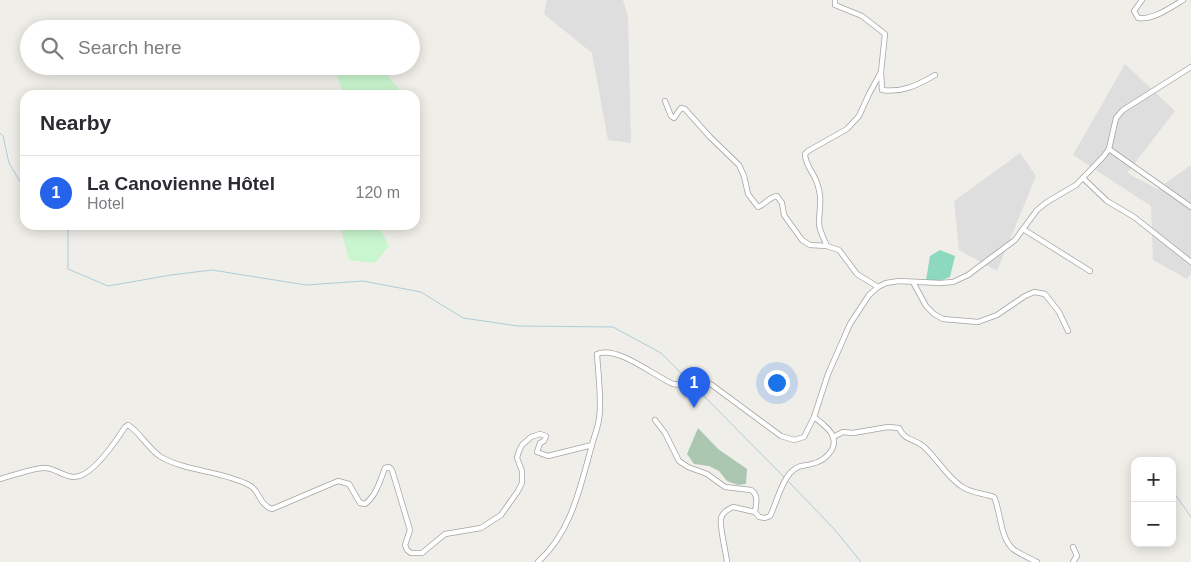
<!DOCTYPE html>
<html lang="en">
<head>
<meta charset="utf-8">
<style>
	body { margin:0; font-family:Helvetica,sans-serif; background:#f7f7f7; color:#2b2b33 }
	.controls { position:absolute; right:15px; bottom:15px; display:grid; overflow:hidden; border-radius:10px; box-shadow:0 2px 12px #0003 }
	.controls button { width:45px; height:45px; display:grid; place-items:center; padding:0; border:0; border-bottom:1px solid #e1e1e2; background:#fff; color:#2b2b33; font:25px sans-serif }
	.you { position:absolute; left:776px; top:382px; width:18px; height:18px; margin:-12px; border:4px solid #fff; border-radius:50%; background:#1a73e8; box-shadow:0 0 0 8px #1a73e833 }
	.badge { display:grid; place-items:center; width:32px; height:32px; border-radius:50%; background:#2563eb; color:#fff; font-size:16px; font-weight:700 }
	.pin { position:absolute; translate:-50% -41px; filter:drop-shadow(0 1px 2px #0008) }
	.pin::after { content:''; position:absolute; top:26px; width:18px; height:15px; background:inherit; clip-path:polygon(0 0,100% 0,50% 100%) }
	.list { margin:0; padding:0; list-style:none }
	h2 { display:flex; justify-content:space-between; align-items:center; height:65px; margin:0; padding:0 20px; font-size:21px }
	h2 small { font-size:16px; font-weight:400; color:#7c7c81 }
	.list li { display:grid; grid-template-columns:32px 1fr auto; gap:15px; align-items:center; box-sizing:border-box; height:75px; padding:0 20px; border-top:1px solid #e1e1e2 }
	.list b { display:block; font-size:19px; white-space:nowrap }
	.list p { margin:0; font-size:16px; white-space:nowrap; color:#7c7c81 }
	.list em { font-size:16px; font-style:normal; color:#7c7c81 }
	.icon { flex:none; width:28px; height:28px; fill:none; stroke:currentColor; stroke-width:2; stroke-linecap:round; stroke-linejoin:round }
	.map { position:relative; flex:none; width:1191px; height:562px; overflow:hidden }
	.search { position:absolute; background:#fff; box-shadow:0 2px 12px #0003; left:20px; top:20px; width:400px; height:55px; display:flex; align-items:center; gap:12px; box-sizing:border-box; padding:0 18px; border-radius:28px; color:#7c7c81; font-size:19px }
	.panel { position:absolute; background:#fff; box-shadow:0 2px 12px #0003; left:20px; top:90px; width:400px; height:140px; border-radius:15px }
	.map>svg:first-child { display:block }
	.residential { fill:#dedede }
	.cemetery { fill:#abc7b1 }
	.park { fill:#c9f6cf }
	.pitch { fill:#8cd9c0 }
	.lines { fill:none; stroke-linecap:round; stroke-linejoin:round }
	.stream { stroke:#accdda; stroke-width:1 }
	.street-casing { stroke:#a4a4a4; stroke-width:6 }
	.street { stroke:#fff; stroke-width:4.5 }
</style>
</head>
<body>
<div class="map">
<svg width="1191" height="562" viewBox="0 0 1191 562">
	<rect width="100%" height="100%" fill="#f0eee8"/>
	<!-- residential -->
	<g class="residential">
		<polygon points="547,0 623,0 628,16 631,143 608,140 592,53 544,14"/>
		<polygon points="1125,64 1175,111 1127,173 1157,189 1191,165 1191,274 1187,279 1153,260 1151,206 1073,155"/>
		<polygon points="1020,153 1036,176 997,271 959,250 954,201"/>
	</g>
	<!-- cemetery -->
	<polygon class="cemetery" points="698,428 718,449 747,469 746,484 738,485 727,481 719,471 709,466 694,464 687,454"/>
	<!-- park -->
	<g class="park">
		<polygon points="353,66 366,66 377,74 383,70 402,93 400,95 344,95 337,77"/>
		<polygon points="340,225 378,225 389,246 375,263 349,260"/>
	</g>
	<!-- pitch -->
	<polygon class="pitch" points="940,250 955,256 950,277 942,280 926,280 930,256"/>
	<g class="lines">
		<!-- stream -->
		<g class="stream">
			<polyline points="0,133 3,136 9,163 25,190"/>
			<polyline points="68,225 68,269 108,286 171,275 212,270 306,285 363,281 421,292 463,318 518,326 613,327 661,353 690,382"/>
			<polyline points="693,385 785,478"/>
			<polyline points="789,482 835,530 861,562"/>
			<polyline points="1172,490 1191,517"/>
		</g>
		<!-- street casing -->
		<g class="street-casing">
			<g id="street">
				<path d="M835 0V5L862 16 885 34 881 72 882 90C902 93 918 85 935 75"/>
				<path d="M1142 0 1134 11 1138 18C1153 20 1170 8 1183 0"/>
				<path d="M665 101 671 116 674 118 681 108 685 109 710 137 739 165 744 176 748 194 758 207C766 204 769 197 777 196L782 203 784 215 802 240 810 245 827 246 839 250 857 274 878 287"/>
				<polyline points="1109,149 1191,207"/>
				<polyline points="1083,178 1107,201 1134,217 1191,262"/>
				<polyline points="1023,229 1090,271"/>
				<path d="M827 246C824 239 819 230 819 223 819 208 823 199 817 183 814 173 805 165 805 154L808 151 847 129 859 116 869 94 881 72"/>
				<polyline points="913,282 926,306 934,314 943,319 978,322 997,315 1025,296 1034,292 1045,294 1059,312 1068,331"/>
				<path d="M655 420 665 433 679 461 688 467 707 474 725 487 751 490C759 495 756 504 755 512L759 517 765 518 770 516C777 502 780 485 790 473 800 463 804 467 815 463 825 460 837 449 833 437 831 429 820 422 814 417"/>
				<path d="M833 437 843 432 853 433 888 427 899 428C905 441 913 438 923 446 937 458 946 476 961 486 970 493 983 493 994 497 1001 512 1000 538 1013 549 1020 554 1029 558 1037 562"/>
				<path d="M0 479C11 476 36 467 45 468 55 468 64 477 74 477 92 477 116 441 125 427L128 425C140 432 148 449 161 457 188 472 222 471 249 485 260 490 258 504 272 509L338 481 349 484 360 503 365 504C376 496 380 481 385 468L389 467 392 470 410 530 405 545 407 550 411 553H422L445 534 481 528 501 515 518 491 522 483V471L517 458 519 451 522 445 531 437 540 434 546 436 544 441 540 443 537 452 548 456 592 445"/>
				<path d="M538 562C572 531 580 487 592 445 594 436 598 428 599 419 602 402 598 372 597 354 617 345 654 376 673 384 688 387 695 377 712 385L781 436 794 440 804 437 814 417 828 374 850 324 869 295 878 287 886 283 899 281 940 283 953 282 968 275 1015 240 1037 210 1047 202 1076 185 1103 157 1109 149 1116 118 1123 110 1191 67"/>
				<path d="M727 562C726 552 719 525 721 518 723 512 728 509 733 507L755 512"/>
				<polyline points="1073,562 1077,556 1073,547"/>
			</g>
		</g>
		<!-- street -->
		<use href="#street" class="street"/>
	</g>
</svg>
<div class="controls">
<button>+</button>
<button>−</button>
</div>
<div class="you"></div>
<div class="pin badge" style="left:694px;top:408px">1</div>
<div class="search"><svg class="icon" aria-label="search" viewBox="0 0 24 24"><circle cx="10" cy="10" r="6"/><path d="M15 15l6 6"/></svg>Search here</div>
<section class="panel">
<h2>Nearby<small></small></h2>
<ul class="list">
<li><span class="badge">1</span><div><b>La Canovienne Hôtel</b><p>Hotel</p></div><em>120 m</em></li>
</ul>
</section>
</div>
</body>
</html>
